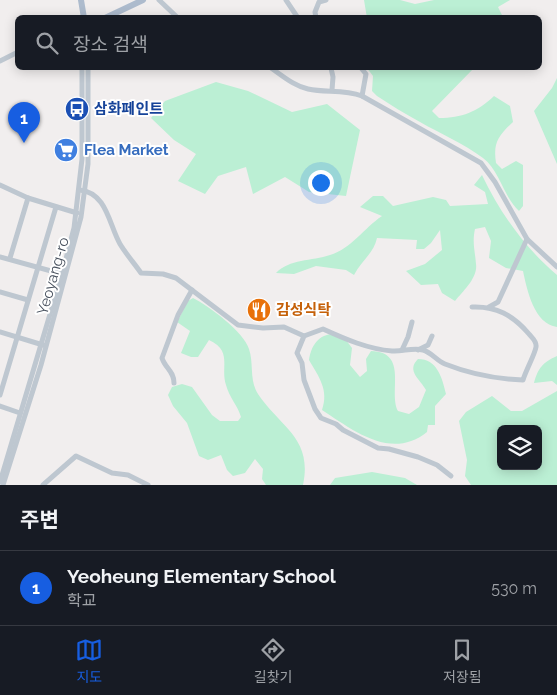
<!DOCTYPE html>
<html lang="ko">
<head>
<meta charset="utf-8">
<style>
	body { margin:0; font-family:Raleway,"Noto Sans KR",sans-serif; background:#20242c; color:#f1f3f6 }
	.controls { position:absolute; right:15px; bottom:15px; display:grid; overflow:hidden; border-radius:8px; box-shadow:0 2px 12px #0003 }
	.controls button { width:45px; height:45px; display:grid; place-items:center; padding:0; border:0; border-bottom:1px solid #363941; background:#171b24; color:#f1f3f6; font:25px sans-serif }
	.you { position:absolute; left:320px; top:182px; width:18px; height:18px; margin:-12px; border:4px solid #fff; border-radius:50%; background:#1a73e8; box-shadow:0 0 0 8px #1a73e833 }
	.badge { display:grid; place-items:center; width:32px; height:32px; border-radius:50%; background:#175ee1; color:#fff; font-size:16px; font-weight:700 }
	.pin { position:absolute; translate:-50% -41px; filter:drop-shadow(0 1px 2px #0008) }
	.pin::after { content:''; position:absolute; top:26px; width:18px; height:15px; background:inherit; clip-path:polygon(0 0,100% 0,50% 100%) }
	.list { margin:0; padding:0; list-style:none }
	h2 { display:flex; justify-content:space-between; align-items:center; height:65px; margin:0; padding:0 20px; font-size:21px }
	h2 small { font-size:16px; font-weight:400; color:#9ea1a6 }
	.list li { display:grid; grid-template-columns:32px 1fr auto; gap:15px; align-items:center; box-sizing:border-box; height:75px; padding:0 20px; border-top:1px solid #363941 }
	.list b { display:block; font-size:19px; white-space:nowrap }
	.list p { margin:0; font-size:16px; white-space:nowrap; color:#9ea1a6 }
	.list em { font-size:16px; font-style:normal; color:#9ea1a6 }
	.icon { flex:none; width:28px; height:28px; fill:none; stroke:currentColor; stroke-width:2; stroke-linecap:round; stroke-linejoin:round }
	.map { position:relative; flex:none; width:557px; height:485px; overflow:hidden }
	.search { position:absolute; background:#171b24; box-shadow:0 2px 12px #0003; left:15px; right:15px; top:15px; height:55px; display:flex; align-items:center; gap:12px; box-sizing:border-box; padding:0 18px; border-radius:8px; color:#9ea1a6; font-size:19px }
	.sheet { height:140px; background:#171b24 }
	nav { display:flex; justify-content:space-around; align-items:center; box-sizing:border-box; height:70px; border-top:1px solid #363941; background:#171b24; font-size:14px; color:#9ea1a6 }
	nav a { display:grid; justify-items:center; gap:2px }
	nav .on { color:#175ee1 }
	.map>svg:first-child { display:block }
	.green { fill:#bbefd4; fill-rule:evenodd }
	.lines { fill:none; stroke-linecap:round; stroke-linejoin:round }
	.minor { stroke:#bec7d0; stroke-width:5 }
	.major { stroke:#adbbcd; stroke-width:6 }
	.labels { text-anchor:middle; stroke-width:4; stroke-linejoin:round; paint-order:stroke }
	.transit-label { font-size:15px; font-weight:bold; fill:#164399; stroke:#fff; text-anchor:start }
	.shop-label { font-size:15px; font-weight:bold; fill:#366cbe; stroke:#fff; text-anchor:start }
	.street-label { font-size:15px; fill:#464f5c; stroke:#fff }
	.food-label { font-size:15px; font-weight:bold; fill:#c56008; stroke:#fff; text-anchor:start }
</style>
</head>
<body>
<div class="map">
<svg width="557" height="485" viewBox="0 0 557 485">
	<rect width="100%" height="100%" fill="#f1eeee"/>
	<!-- green -->
	<g class="green">
		<polygon points="364,0 400,0 415,4 434,0 510,0 498,7 503,17 367,18"/>
		<path d="M367 68H474L432 111 439 118C462 118 477 112 494 96L510 106 513 122C498 136 493 143 496 163L502 169 516 161 523 165V206L519 211C504 198 500 171 483 158 463 143 441 134 420 122 405 114 391 105 377 96L372 91 373 76Z"/>
		<polygon points="557,78 557,164 534,111 552,88"/>
		<polygon points="216,82 248,91 292,112 327,104 360,130 346,196 309,192 285,177 253,194 246,167 218,176 205,194 178,181 196,154 174,140 151,118 165,101"/>
		<path d="M482 175C500 213 525 248 557 275V327C534 324 527 290 523 271L506 268 489 258 491 241 485 227 475 229C472 242 475 251 476 264 478 278 463 291 455 301L442 293 438 284 421 285 406 271 425 264 442 250 440 230 431 243 424 249H416L417 240 377 238C374 253 361 261 354 275L346 270 316 266 294 274 276 273C289 259 312 261 330 255 351 249 364 228 382 216L360 207 373 196H383L393 206 433 197 446 200 450 206 488 204 485 192 474 185Z"/>
		<path d="M193 298C209 306 244 332 249 349 254 363 249 380 258 394 280 427 313 438 303 485H266L262 479 263 469 255 459 245 473 233 476 227 470 221 455 208 460 199 456 187 423 173 406 168 395 172 387 182 384 192 387 212 415 220 421H238L241 417C238 406 229 397 226 385 220 367 233 351 209 340L198 357H191L181 353 190 331 177 322 188 301Z"/>
		<path d="M331 334 346 340 352 348 350 365 360 377 367 371 366 359 371 351C409 352 388 392 398 411L409 414 419 407 426 390C420 379 406 371 418 359 437 359 442 377 446 394L435 406V425H428L427 432C391 461 353 430 322 410 329 390 319 377 309 360 311 347 317 336 331 334Z"/>
		<path d="M557 356V385L552 381 534 383C538 368 543 362 557 356Z"/>
		<path d="M557 391V485H471L465 476 467 460 459 421 466 412 492 396 511 411H522ZM501 429H538V466H501Z"/>
		<polygon points="372,472 405,478 417,485 330,485 335,478"/>
	</g>
	<g class="lines">
		<!-- minor -->
		<g class="minor">
			<polyline points="159,0 178,18"/>
			<polyline points="286,0 298,18"/>
			<polyline points="316,18 315,12 319,2 326,0"/>
			<polyline points="0,61 18,52"/>
			<path d="M271 68C283 76 294 86 308 89 326 93 343 89 362 96L481 163 495 182 527 239 557 267"/>
			<polyline points="331,68 333,77 332,90"/>
			<polyline points="361,68 366,74 362,96"/>
			<polyline points="0,185 28,198 77,213"/>
			<path d="M80 190C107 193 109 225 120 244 126 254 134 263 141 273L163 274 176 278 238 325 263 328 284 327 304 336 323 329C345 339 368 349 392 351 402 352 413 347 423 350 431 352 437 361 445 364 470 374 497 379 523 380 526 370 535 354 536 347 537 341 532 338 529 334 513 315 496 306 472 307"/>
			<polyline points="0,257 62,274"/>
			<polyline points="10,258 28,198"/>
			<polyline points="0,292 28,300"/>
			<polyline points="489,307 498,302 527,239"/>
			<polyline points="0,332 43,345"/>
			<polyline points="304,336 297,353 302,363 304,380 315,409 321,418 336,424 343,430 378,448 389,449 418,457 437,465 451,476"/>
			<polyline points="402,350 408,337 412,322"/>
			<polyline points="418,350 428,345 432,336"/>
			<path d="M174 383C174 371 165 368 162 358L178 315 192 290"/>
			<polyline points="0,395 56,207"/>
			<polyline points="0,406 20,413"/>
			<polyline points="0,482 62,274 74,228 82,159 82,68"/>
			<polyline points="3,485 41,365 81,217 88,164 88,68"/>
			<polyline points="43,485 76,456 112,473 128,475 148,485"/>
		</g>
		<!-- major -->
		<g class="major">
			<polyline points="81,0 84,18"/>
			<polyline points="105,18 143,0"/>
		</g>
	</g>
	<!-- icons -->
	<defs>
		<g id="bus-disc" transform="scale(1.25)"><circle r="9.5" fill="#1a4fb4" stroke="#fff"/><path d="M-5-6H5V4H4V6H2V4H-2V6H-4V4H-5ZM-3.5-4V0h7V-4ZM-3.5 1.2v1.5H-2V1.2ZM2 1.2v1.5H3.5V1.2Z" fill="#fff"/></g>
		<g id="supermarket-disc" transform="scale(1.25)"><circle r="9.5" fill="#3f7fe0" stroke="#fff"/><path d="M-6-5.5h2.5l.6 2H6L4.5 2H-2.5L-4.4-4H-6ZM-1.5 3.2a1.3 1.3 0 1 0 .1 0ZM3 3.2a1.3 1.3 0 1 0 .1 0Z" fill="#fff"/></g>
		<g id="restaurant-disc" transform="scale(1.25)"><circle r="9.5" fill="#e8710a" stroke="#fff"/><path d="M-5-6h1v4h1v-4h1v4h1v-4h1v5L-1.5 .5V6h-2V.5L-5-1ZM5-6V6H3V1.5H1.5Q1.5-4 5-6Z" fill="#fff"/></g>
	</defs>
	<g fill-rule="evenodd">
		<use href="#bus-disc" x="77" y="109"/>
		<use href="#supermarket-disc" x="66" y="150"/>
		<use href="#restaurant-disc" x="259" y="310"/>
	</g>
	<g class="labels">
		<!-- transit labels -->
		<g class="transit-label">
			<text x="94" y="114">삼화페인트</text>
		</g>
		<!-- shop labels -->
		<g class="shop-label">
			<text x="84" y="155">Flea Market</text>
		</g>
		<!-- street labels -->
		<g class="street-label">
			<text transform="translate(53 276) rotate(-74)" y="5">Yeoyang-ro</text>
		</g>
		<!-- food labels -->
		<g class="food-label">
			<text x="276" y="315">감성식탁</text>
		</g>
	</g>
</svg>
<div class="controls">
<button><svg class="icon" aria-label="layers" viewBox="0 0 24 24"><path d="M12 4l9 5-9 5-9-5zM3 14l9 5 9-5"/></svg></button>
</div>
<div class="you"></div>
<div class="pin badge" style="left:24px;top:143px">1</div>
<div class="search"><svg class="icon" aria-label="search" viewBox="0 0 24 24"><circle cx="10" cy="10" r="6"/><path d="M15 15l6 6"/></svg>장소 검색</div>
</div>
<section class="sheet">
<h2>주변<small></small></h2>
<ul class="list">
<li><span class="badge">1</span><div><b>Yeoheung Elementary School</b><p>학교</p></div><em>530 m</em></li>
</ul>
</section>
<nav>
<a class="on"><svg class="icon" aria-label="map" viewBox="0 0 24 24"><path d="M3 6l6-2 6 2 6-2v14l-6 2-6-2-6 2zM9 4v14M15 6v14"/></svg>지도</a>
<a><svg class="icon" aria-label="directions" viewBox="0 0 24 24"><path d="M12 3l9 9-9 9-9-9zM9 14v-3h6M13 9l2 2-2 2"/></svg>길찾기</a>
<a><svg class="icon" aria-label="saved" viewBox="0 0 24 24"><path d="M7 4h10v16l-5-4-5 4z"/></svg>저장됨</a>
</nav>
</body>
</html>
